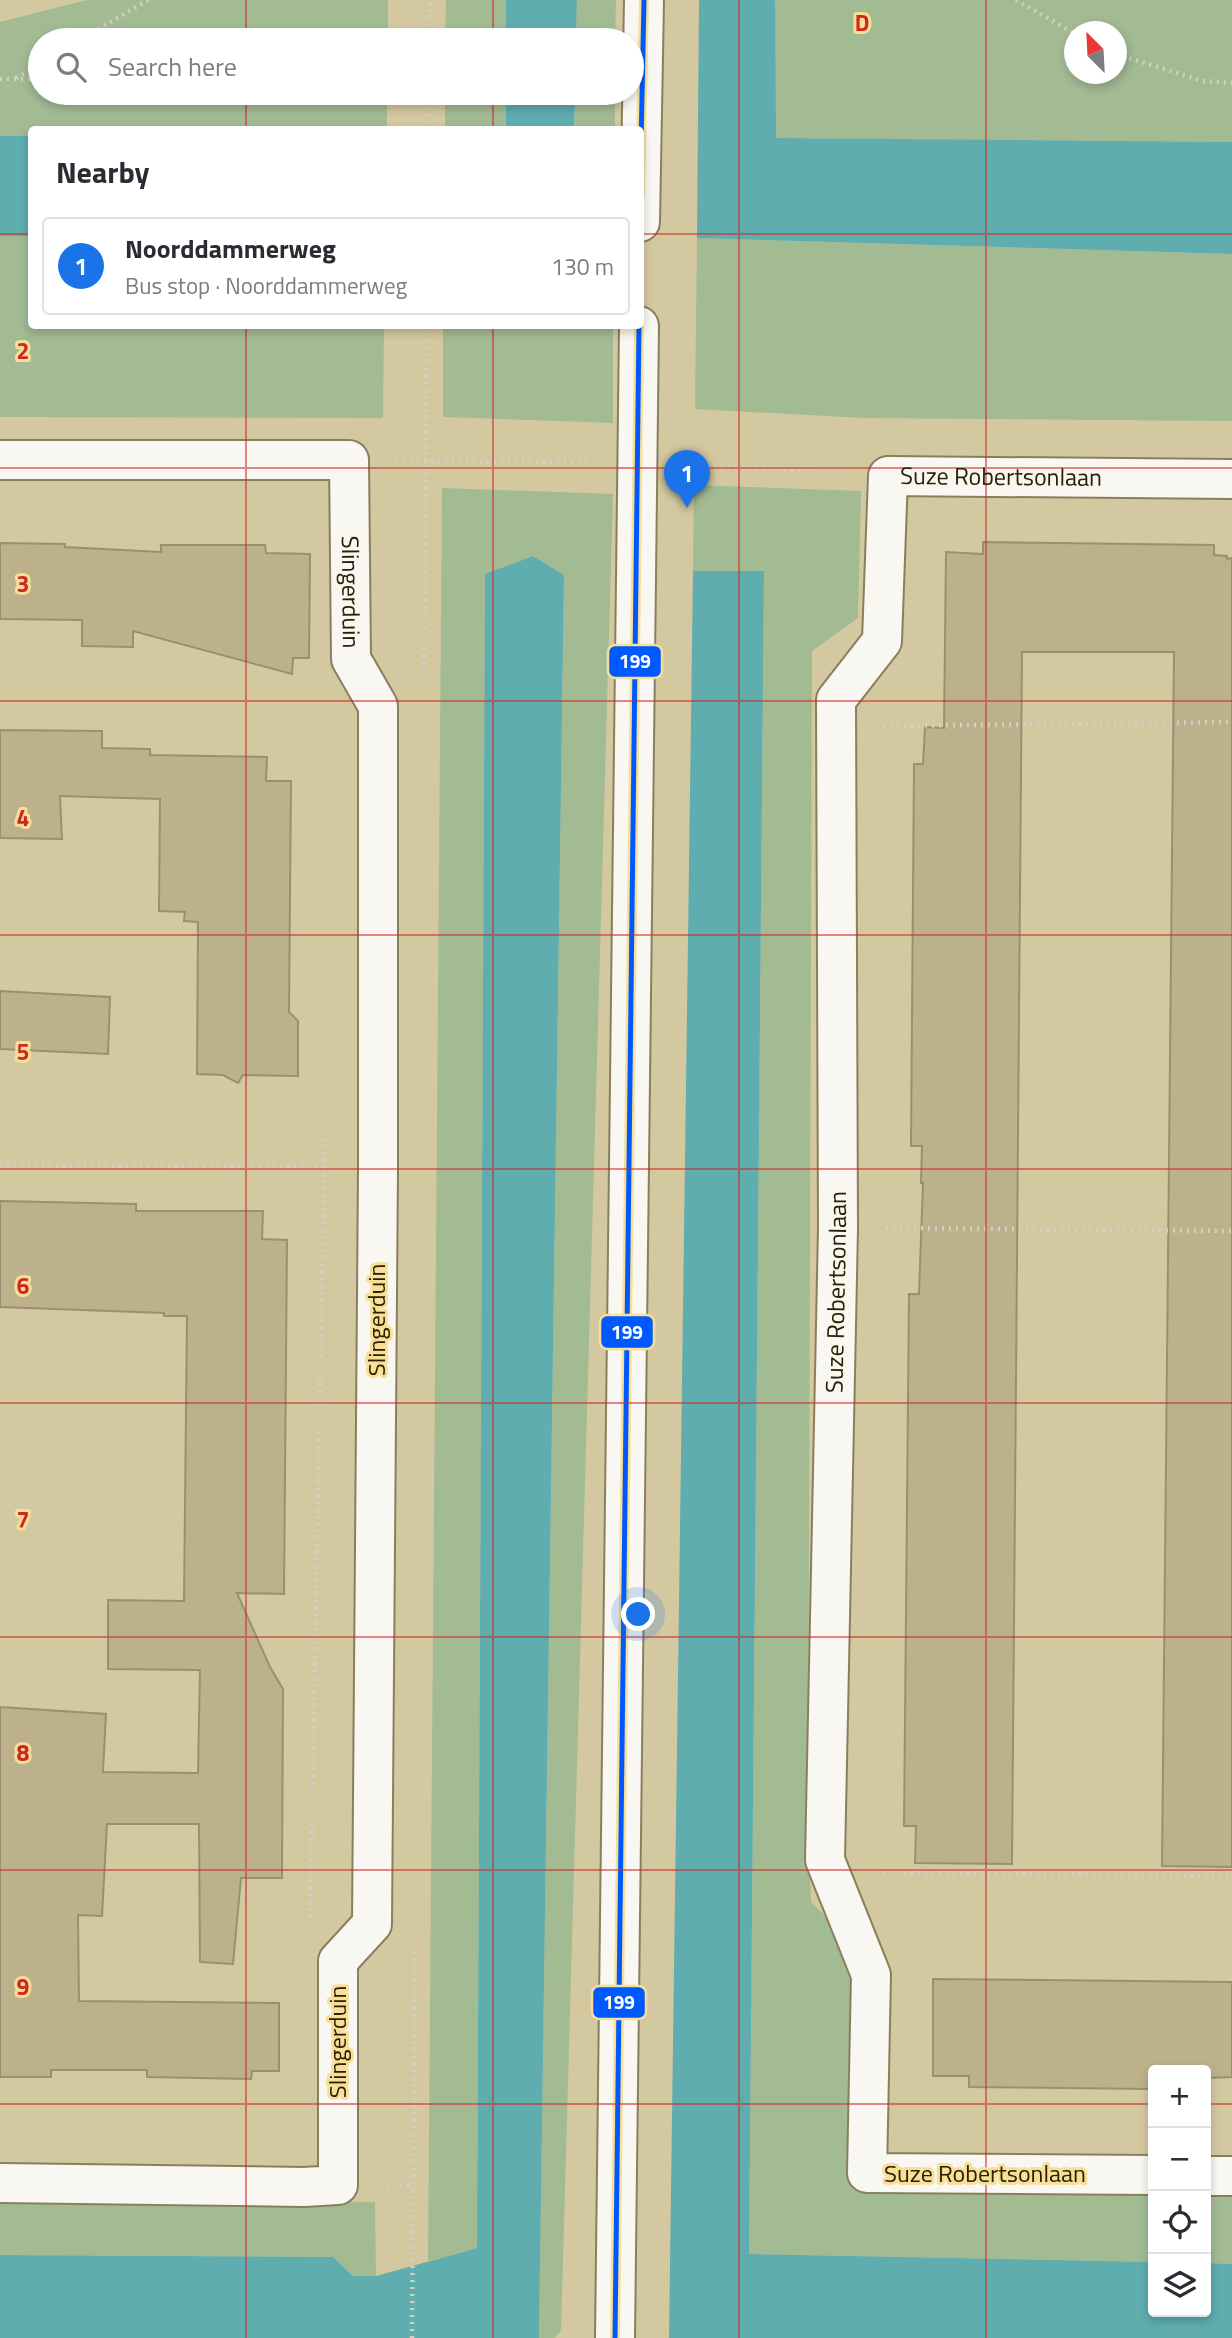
<!DOCTYPE html>
<html lang="en">
<head>
<meta charset="utf-8">
<style>
	body { margin:0; font-family:"Titillium Web",sans-serif; background:#f2f2f3; color:#2b2b33 }
	.controls { position:absolute; right:21px; bottom:21px; display:grid; overflow:hidden; border-radius:7px; box-shadow:0 4px 10px #0003 }
	.controls button { width:63px; height:63px; display:grid; place-items:center; padding:0; border:0; border-bottom:2px solid #e1e1e2; background:#fff; color:#2b2b33; font:35px sans-serif }
	.compass { position:absolute; left:1064px; top:21px; width:63px; height:63px; border-radius:50%; background:#fff; box-shadow:0 4px 10px #0003; rotate:336deg }
	.you { position:absolute; left:639px; top:1615px; width:24px; height:24px; margin:-18px; border:5px solid #fff; border-radius:50%; background:#1a73e8; box-shadow:0 0 0 10px #1a73e833 }
	.badge { display:grid; place-items:center; width:46px; height:46px; border-radius:50%; background:#1a73e8; color:#fff; font-size:23px; font-weight:700 }
	.pin { position:absolute; translate:-50% -58px; filter:drop-shadow(0 2px 4px #0008) }
	.pin::after { content:''; position:absolute; top:37px; width:24px; height:21px; background:inherit; clip-path:polygon(0 0,100% 0,50% 100%) }
	.list { margin:0; padding:0; list-style:none }
	h2 { display:flex; justify-content:space-between; align-items:center; height:91px; margin:0; padding:0 28px; font-size:30px }
	h2 small { font-size:23px; font-weight:400; color:#7c7c81 }
	.list li { display:grid; grid-template-columns:46px 1fr auto; gap:21px; align-items:center; box-sizing:border-box; height:98px; margin:0 14px 14px; padding:0 14px; border:2px solid #e1e1e2; border-radius:7px }
	.list b { display:block; font-size:26px; white-space:nowrap }
	.list p { margin:0; font-size:23px; white-space:nowrap; color:#7c7c81 }
	.list em { font-size:23px; font-style:normal; color:#7c7c81 }
	.icon { flex:none; width:38px; height:38px; fill:none; stroke:currentColor; stroke-width:2; stroke-linecap:round; stroke-linejoin:round }
	.map { position:relative; flex:none; width:1232px; height:2338px; overflow:hidden }
	.search { position:absolute; background:#fff; box-shadow:0 4px 10px #0003; left:28px; top:28px; width:616px; height:77px; display:flex; align-items:center; gap:18px; box-sizing:border-box; padding:0 24px; border-radius:38px; color:#7c7c81; font-size:26px }
	.panel { position:absolute; background:#fff; box-shadow:0 4px 10px #0003; left:28px; top:126px; width:616px; height:203px; border-radius:7px }
	.map>svg:first-child { display:block }
	.green { fill:#a2bb93; fill-rule:evenodd }
	.water { fill:#5fadaf }
	.building { fill:#bdb18b; stroke:#9a9071; stroke-width:2 }
	.lines { fill:none; stroke-linecap:round; stroke-linejoin:round }
	.minor-casing { stroke:#897f5e; stroke-width:42 }
	.tertiary-casing { stroke:#897f5e; stroke-width:42 }
	.path { stroke:#d3cfc3; stroke-width:4.5; stroke-dasharray:2 5; stroke-linecap:butt }
	.minor { stroke:#f9f7f1; stroke-width:38 }
	.tertiary { stroke:#f9f7f1; stroke-width:38 }
	.bus-1-casing { stroke:#f7df98; stroke-width:10 }
	.bus-1 { stroke:#0059ff; stroke-width:5 }
	.grid { fill:none; stroke:#cd2826; stroke-width:2; stroke-opacity:0.55 }
	.labels { text-anchor:middle; stroke-width:6; stroke-linejoin:round; paint-order:stroke }
	.street-label { font-size:24px; fill:#2a2103; stroke:#f7df98 }
	.grid-label { font-size:23px; text-anchor:middle; font-weight:bold; fill:#cd2826; stroke:#f7df98; stroke-width:6; stroke-linejoin:round; paint-order:stroke }
	.line-badge { stroke:#f7df98; stroke-width:2.5 }
	.badge-label { font-size:19px; text-anchor:middle; font-weight:bold; fill:#fff }
</style>
</head>
<body>
<div class="map">
<svg width="1232" height="2338" viewBox="0 0 1232 2338">
	<rect width="100%" height="100%" fill="#d4c8a1"/>
	<!-- green -->
	<g class="green">
		<polygon points="87,0 388,0 388,40 40,40 40,93 387,93 387,129 32,130 31,136 0,136 0,22"/>
		<polygon points="446,0 506,0 506,40 445,40"/>
		<polygon points="577,0 616,0 615,40 576,40"/>
		<path d="M775 0H1232V142L775 138ZM1074 32H1116V74H1074Z"/>
		<polygon points="445,93 506,93 506,129 445,130"/>
		<polygon points="575,93 615,93 615,129 574,130"/>
		<polygon points="0,236 31,236 32,326 384,326 383,418 0,417"/>
		<polygon points="697,238 1232,254 1232,421 863,418 695,409"/>
		<polygon points="443,326 613,326 613,423 443,417"/>
		<polygon points="694,485 861,491 858,618 812,651 808,1831 811,1902 844,1935 860,1969 861,2184 1153,2186 1153,2262 749,2254 764,571 693,571"/>
		<polygon points="442,488 613,494 561,2330 555,2338 539,2338 564,575 533,556 485,575 477,2248 428,2261"/>
		<polygon points="1206,2186 1232,2186 1232,2264 1206,2263"/>
		<polygon points="0,2200 375,2202 376,2276 353,2276 333,2257 0,2255"/>
	</g>
	<!-- water -->
	<g class="water">
		<polygon points="506,0 577,0 576,40 506,40"/>
		<polygon points="699,0 775,0 776,138 1232,142 1232,254 697,238"/>
		<polygon points="506,93 575,93 574,129 506,129"/>
		<rect x="0" y="136" width="31" height="100"/>
		<polygon points="533,556 564,575 539,2338 0,2338 0,2255 333,2257 353,2276 376,2276 477,2248 485,574"/>
		<polygon points="693,571 764,571 749,2254 1153,2262 1153,2312 1206,2312 1206,2263 1232,2264 1232,2338 669,2338"/>
	</g>
	<!-- building -->
	<g class="building">
		<polygon points="983,542 1214,545 1214,555 1227,556 1227,559 1232,558 1232,1867 1162,1866 1174,652 1022,652 1012,1864 915,1863 916,1826 904,1826 909,1294 919,1294 923,1183 921,1183 922,1146 911,1146 914,764 923,764 925,727 944,728 946,552 983,554"/>
		<polygon points="0,543 65,544 65,547 161,552 161,545 265,545 266,553 310,554 309,658 293,658 292,674 133,631 133,647 82,646 82,620 0,619"/>
		<polygon points="0,730 102,731 102,748 150,749 150,755 267,757 266,781 291,781 289,1012 298,1021 298,1076 243,1075 238,1083 223,1075 197,1074 198,922 184,921 185,912 159,911 160,799 60,796 62,839 0,838"/>
		<polygon points="0,991 110,997 108,1054 0,1049"/>
		<polygon points="0,1201 136,1204 136,1211 263,1211 262,1239 287,1240 284,1594 237,1593 270,1667 283,1689 282,1878 241,1878 233,1964 200,1962 199,1824 107,1824 102,1916 78,1915 79,2001 279,2003 279,2071 252,2071 251,2079 147,2077 147,2070 51,2070 51,2077 0,2077 0,1707 106,1714 103,1772 198,1773 200,1670 108,1669 108,1600 184,1601 187,1316 164,1316 164,1313 0,1307"/>
		<polygon points="933,1979 1232,1982 1232,2077 1206,2078 1206,2070 1153,2070 1153,2089 969,2087 969,2076 933,2076"/>
	</g>
	<g class="lines">
		<!-- minor casing -->
		<g class="minor-casing">
			<g id="minor">
				<path id="s1" d="M0 460H349L351 659 378 706V1168L372 1924 338 1961V2185L304 2187 0 2183"/>
				<path id="s2" d="M1153 2175 867 2173 871 1975 825 1860 838 1228 836 700 882 641 888 476 1232 479"/>
				<polyline points="1206,2176 1232,2176"/>
			</g>
		</g>
		<!-- tertiary casing -->
		<g class="tertiary-casing">
			<g id="tertiary">
				<polyline points="640,222 644,0"/>
				<polyline points="615,2338 639,326"/>
			</g>
		</g>
		<!-- path -->
		<g class="path">
			<polyline points="1016,0 1074,33"/>
			<polyline points="80,40 148,0"/>
			<polyline points="429,40 430,0"/>
			<polyline points="1116,54 1203,81 1232,83"/>
			<polyline points="16,78 40,64"/>
			<polyline points="0,79 40,79"/>
			<polyline points="413,93 428,106"/>
			<polyline points="429,130 429,93"/>
			<polyline points="396,461 590,462"/>
			<polyline points="686,464 838,473"/>
			<polyline points="424,685 427,326"/>
			<polyline points="883,726 1232,722"/>
			<polyline points="0,1165 325,1167"/>
			<polyline points="886,1228 1232,1231"/>
			<polyline points="883,1873 1232,1876"/>
			<polyline points="310,1917 325,1135"/>
			<polyline points="386,2185 413,2185"/>
			<polyline points="412,2338 415,1950"/>
		</g>
		<!-- minor -->
		<use href="#minor" class="minor"/>
		<!-- tertiary -->
		<use href="#tertiary" class="tertiary"/>
		<!-- bus-1 casing -->
		<g class="bus-1-casing">
			<g id="bus-1">
				<polyline points="640,194 644,0"/>
				<polyline points="615,2338 639,326"/>
			</g>
		</g>
		<!-- bus-1 -->
		<use href="#bus-1" class="bus-1"/>
	</g>
	<!-- grid -->
	<path class="grid" d="M246 0V40M493 0V40M739 0V2338M986 0V2338M246 93V130M493 93V130M0 234H32M640 234H1232M246 326V2338M493 326V2338M0 468H1232M0 701H1232M0 935H1232M0 1169H1232M0 1403H1232M0 1637H1232M0 1870H1232M0 2104H1153M1206 2104H1232"/>
	<g class="labels">
		<!-- street labels -->
		<g class="street-label">
			<text dy="8" stroke="none"><textPath href="#s2" startOffset="2121">Suze Robertsonlaan</textPath></text>
			<text dy="8" stroke="none"><textPath href="#s1" startOffset="481">Slingerduin</textPath></text>
			<text dy="8" stroke="none"><textPath href="#s2" startOffset="1176">Suze Robertsonlaan</textPath></text>
			<text transform="translate(377 1320) rotate(-90)" y="8">Slingerduin</text>
			<text transform="translate(338 2042) rotate(-90)" y="8">Slingerduin</text>
			<text x="985" y="2182">Suze Robertsonlaan</text>
		</g>
	</g>
	<g class="grid-label">
		<text x="862" y="31">D</text>
		<text x="23" y="359">2</text>
		<text x="23" y="592">3</text>
		<text x="23" y="826">4</text>
		<text x="23" y="1060">5</text>
		<text x="23" y="1294">6</text>
		<text x="23" y="1528">7</text>
		<text x="23" y="1761">8</text>
		<text x="23" y="1995">9</text>
	</g>
	<g class="line-badge">
		<rect x="608" y="645" width="54" height="33" rx="7" fill="#0059ff"/>
		<rect x="600" y="1315" width="54" height="34" rx="7" fill="#0059ff"/>
		<rect x="592" y="1986" width="54" height="33" rx="7" fill="#0059ff"/>
	</g>
	<g class="badge-label">
		<text x="635" y="668">199</text>
		<text x="627" y="1339">199</text>
		<text x="619" y="2009">199</text>
	</g>
</svg>
<div class="controls">
<button>+</button>
<button>−</button>
<button><svg class="icon" aria-label="locate" viewBox="0 0 24 24"><circle cx="12" cy="12" r="6"/><path d="M12 2v4M12 18v4M2 12h4M18 12h4"/></svg></button>
<button><svg class="icon" aria-label="layers" viewBox="0 0 24 24"><path d="M12 4l9 5-9 5-9-5zM3 14l9 5 9-5"/></svg></button>
</div>
<svg class="compass" viewBox="-18 -18 36 36"><path d="M0-13l5 13h-10z" fill="#e53935"/><path d="M0 13l5-13h-10z" fill="#7c7c81"/></svg>
<div class="you"></div>
<div class="pin badge" style="left:687px;top:508px">1</div>
<div class="search"><svg class="icon" aria-label="search" viewBox="0 0 24 24"><circle cx="10" cy="10" r="6"/><path d="M15 15l6 6"/></svg>Search here</div>
<section class="panel">
<h2>Nearby<small></small></h2>
<ul class="list">
<li><span class="badge">1</span><div><b>Noorddammerweg</b><p>Bus stop · Noorddammerweg</p></div><em>130 m</em></li>
</ul>
</section>
</div>
</body>
</html>
